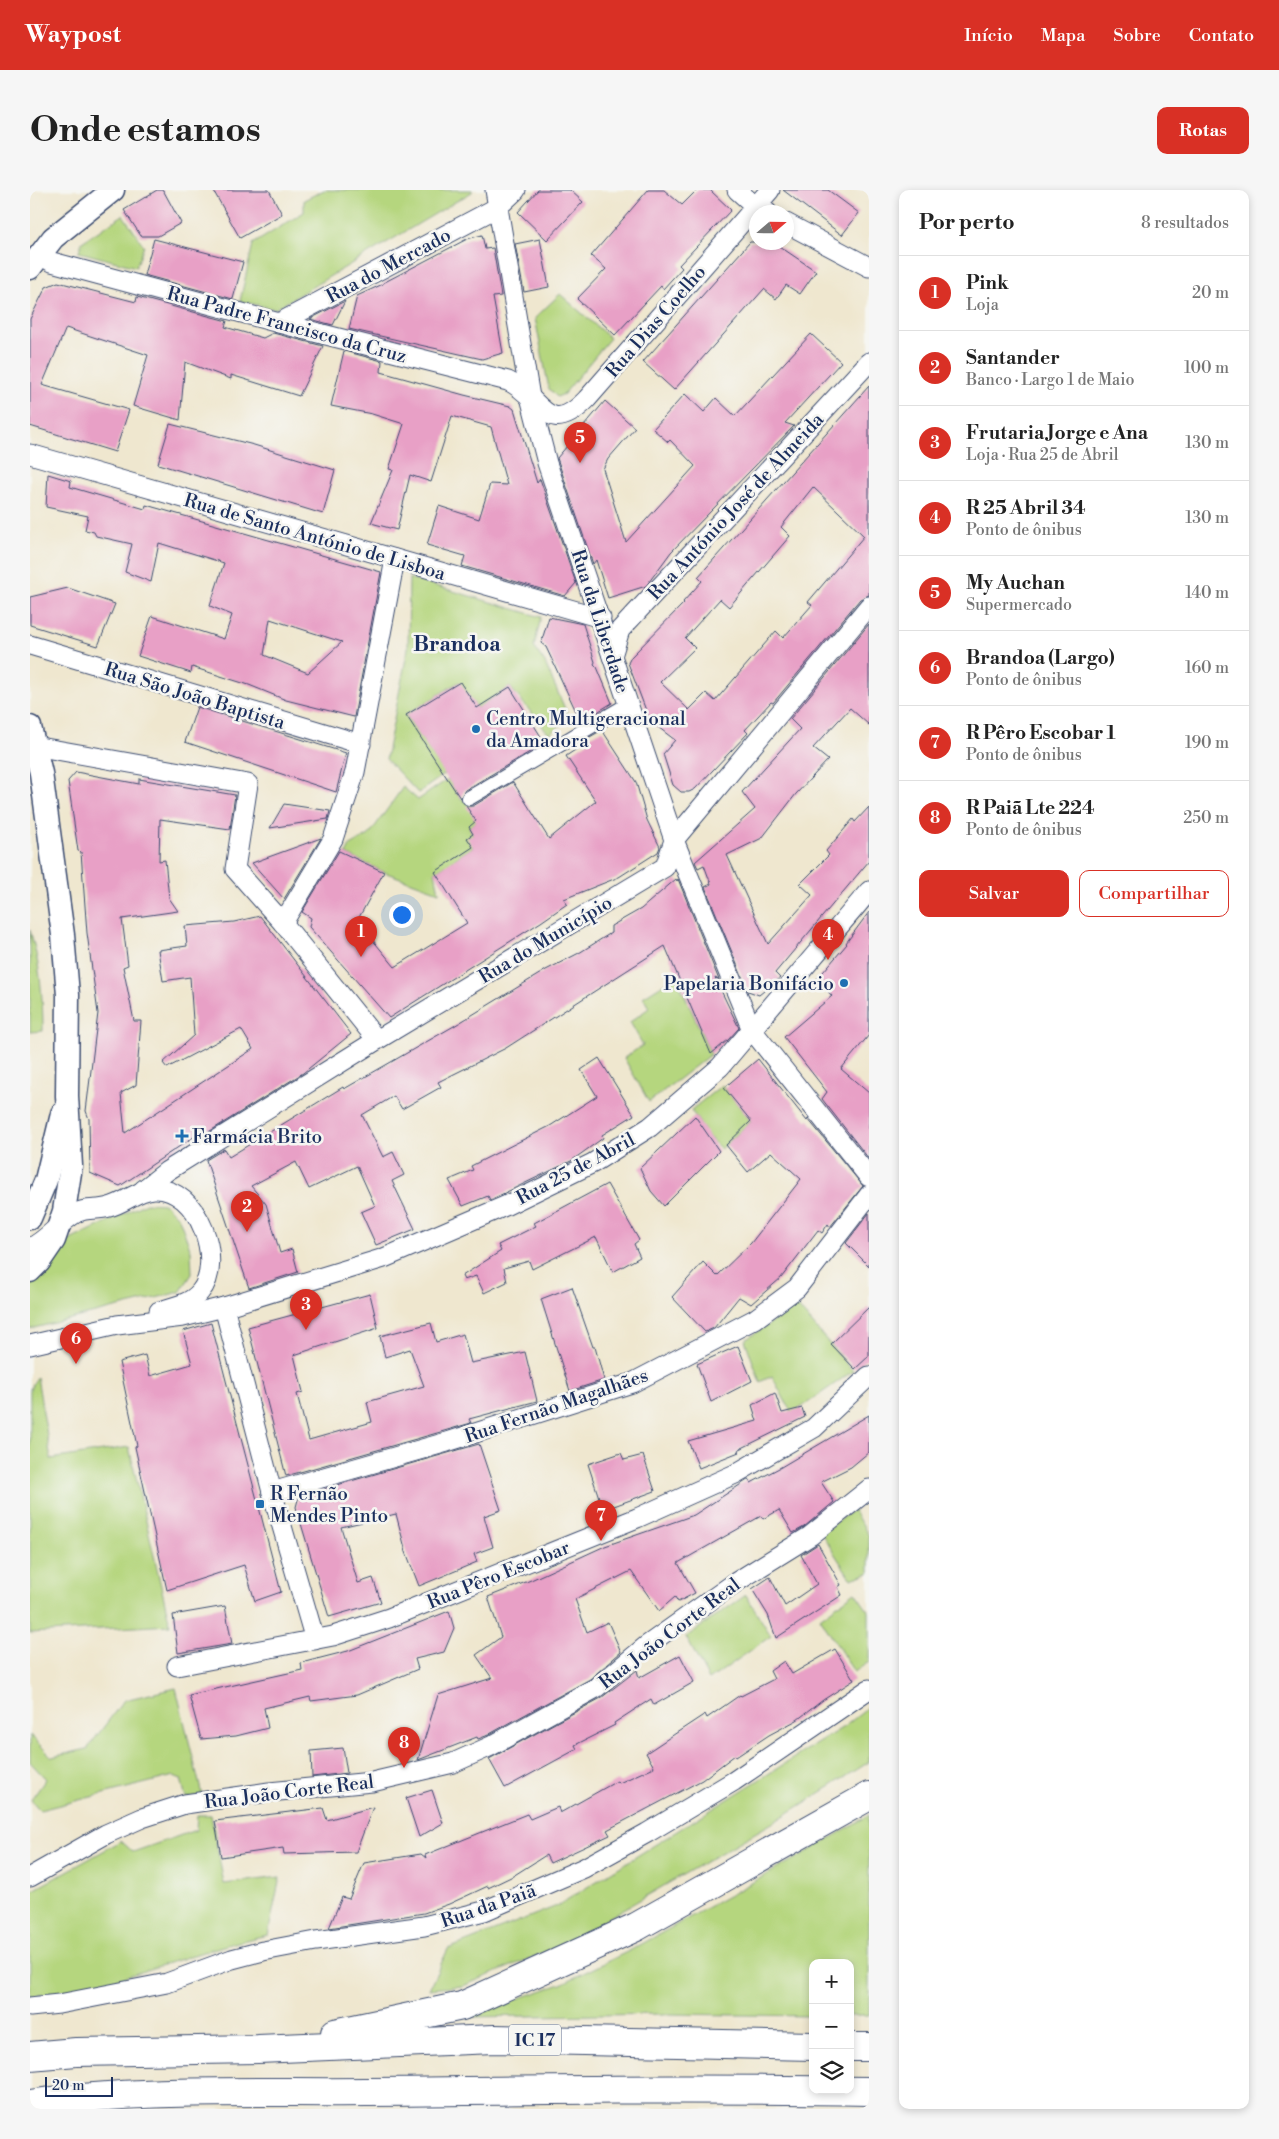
<!DOCTYPE html>
<html lang="pt">
<head>
<meta charset="utf-8">
<style>
	body { margin:0; font-family:"Libre Bodoni",serif; background:#f6f6f6; color:#222 }
	.controls { position:absolute; right:15px; bottom:15px; display:grid; overflow:hidden; border-radius:10px; box-shadow:0 2px 8px #0003 }
	.controls button { width:45px; height:45px; display:grid; place-items:center; padding:0; border:0; border-bottom:1px solid #e0e0e0; background:#fff; color:#222; font:25px sans-serif }
	.compass { position:absolute; left:719px; top:15px; width:45px; height:45px; border-radius:50%; background:#fff; box-shadow:0 2px 8px #0003; rotate:70deg }
	.scale { position:absolute; left:15px; bottom:12px; width:68px; box-sizing:border-box; padding-left:5px; border:2px solid #1b2f5e; border-top:0; font-size:14px; line-height:18px; white-space:nowrap; color:#1b2f5e; -webkit-text-stroke:4px #f6f6f2; paint-order:stroke }
	.you { position:absolute; left:371px; top:724px; width:18px; height:18px; margin:-12px; border:4px solid #fff; border-radius:50%; background:#1a73e8; box-shadow:0 0 0 8px #1a73e833 }
	.badge { display:grid; place-items:center; width:32px; height:32px; border-radius:50%; background:#d93025; color:#fff; font-size:16px; font-weight:700 }
	.pin { position:absolute; translate:-50% -41px; filter:drop-shadow(0 1px 2px #0008) }
	.pin::after { content:''; position:absolute; top:26px; width:18px; height:15px; background:inherit; clip-path:polygon(0 0,100% 0,50% 100%) }
	.list { margin:0; padding:0; list-style:none }
	h2 { display:flex; justify-content:space-between; align-items:center; height:65px; margin:0; padding:0 20px; font-size:21px }
	h2 small { font-size:16px; font-weight:400; color:#767676 }
	.list li { display:grid; grid-template-columns:32px 1fr auto; gap:15px; align-items:center; box-sizing:border-box; height:75px; padding:0 20px; border-top:1px solid #e0e0e0 }
	.list b { display:block; font-size:19px; white-space:nowrap }
	.list p { margin:0; font-size:16px; white-space:nowrap; color:#767676 }
	.list em { font-size:16px; font-style:normal; color:#767676 }
	.actions { display:flex; gap:10px; padding:15px 20px }
	.actions a { flex:1; padding:11px 0; border:1px solid #d93025; border-radius:10px; text-align:center; font-size:18px; color:#d93025 }
	.actions .main { background:#d93025; color:#fff }
	.icon { flex:none; width:28px; height:28px; fill:none; stroke:currentColor; stroke-width:2; stroke-linecap:round; stroke-linejoin:round }
	.map { position:relative; flex:none; width:839px; height:1919px; overflow:hidden; border-radius:10px }
	header { display:flex; align-items:center; gap:30px; box-sizing:border-box; height:70px; padding:0 25px; background:#d93025; color:#fff }
	header strong { font-size:24px }
	nav { display:flex; gap:28px; margin-inline-start:auto; font-size:18px }
	.intro { display:flex; align-items:center; justify-content:space-between; box-sizing:border-box; height:120px; padding:0 30px }
	h1 { margin:0; font-size:35px }
	.button { padding:12px 22px; border-radius:10px; background:#d93025; color:#fff; font-size:18px; font-weight:700 }
	main { display:flex; gap:30px; padding:0 30px }
	aside { flex:1; background:#fff; border-radius:10px; box-shadow:0 2px 8px #0003 }
	.map>svg:first-child { display:block }
	.green { fill:#b5d67e; stroke:#68826e }
	.building { fill:#e8a0c6; fill-rule:evenodd }
	.lines { fill:none; stroke-linecap:round; stroke-linejoin:round }
	.pedestrian-casing { stroke:#3b4b6f; stroke-width:16 }
	.minor-casing { stroke:#3b4b6f; stroke-width:21 }
	.tertiary-casing { stroke:#3b4b6f; stroke-width:25 }
	.trunk-casing { stroke:#3b4b6f; stroke-width:30 }
	.pedestrian { stroke:#fff; stroke-width:14 }
	.minor { stroke:#fff; stroke-width:19 }
	.tertiary { stroke:#fff; stroke-width:22 }
	.trunk { stroke:#fff; stroke-width:28 }
	.poi-dot { fill:#1f6fb2; stroke:#f6f6f2; stroke-width:2 }
	.labels { text-anchor:middle; stroke-width:5; stroke-linejoin:round; paint-order:stroke }
	.shield { fill:#f6f6f2; stroke:#5d6b8a; stroke-width:1 }
	.shield-label { font-size:18px; font-weight:bold; fill:#1b2f5e }
	.street-label { font-size:19px; fill:#1b2f5e; stroke:#f6f6f2 }
	.poi-label { font-size:19px; fill:#1b2f5e; stroke:#f6f6f2; text-anchor:start }
	.quarter-label { font-size:21px; font-weight:bold; fill:#1b2f5e; stroke:#f6f6f2 }
</style>
</head>
<body>
<header>
<strong>Waypost</strong>
<nav><a>Início</a><a>Mapa</a><a>Sobre</a><a>Contato</a></nav>
</header>
<div class="intro"><h1>Onde estamos</h1><a class="button">Rotas</a></div>
<main>
<div class="map">
<svg width="839" height="1919" viewBox="0 0 839 1919">
	<rect width="100%" height="100%" fill="#f6f6f2"/>
	<filter id="ink" filterUnits="userSpaceOnUse"><feTurbulence type="fractalNoise" baseFrequency=".02" numOctaves="2"/><feDisplacementMap in="SourceGraphic" scale="10" xChannelSelector="R" yChannelSelector="G"/><feConvolveMatrix kernelMatrix="1 2 1 2 8 2 1 2 1" color-interpolation-filters="sRGB"/></filter>
	<filter id="wash" filterUnits="userSpaceOnUse"><feTurbulence type="fractalNoise" baseFrequency=".0096" numOctaves="4" result="noise"/><feDisplacementMap in="SourceGraphic" scale="20" xChannelSelector="R" yChannelSelector="G"/><feGaussianBlur stdDeviation="1.12" result="paint"/><feColorMatrix in="noise" values="0 0 0 0 0 0 0 0 0 0 0 0 0 0 0 0 0 1.4 0 .05"/><feComposite in="paint" operator="in"/></filter>
	<g filter="url(#wash)">
		<rect width="100%" height="100%" fill="#efe7cf"/>
		<!-- green -->
		<g class="green">
			<polygon points="294,0 442,0 442,2 245,119 210,111 223,54 274,22 274,10"/>
			<polygon points="93,25 114,56 106,77 49,62 52,52"/>
			<polygon points="530,104 580,148 534,204 527,207 519,199 505,128"/>
			<polygon points="379,388 511,427 504,457 515,473 539,528 519,544 480,497 447,518 429,492 376,525 415,584 388,603 356,569 378,458"/>
			<polygon points="418,589 430,608 440,613 450,628 439,637 443,644 443,657 405,682 409,702 354,682 316,664 320,656 339,645 373,597 388,610"/>
			<path d="M0 740C10 773 13 806 13 841L0 842Z"/>
			<polygon points="646,786 681,864 619,912 594,868 613,855 600,832 619,818 613,807"/>
			<polygon points="692,895 721,931 691,959 679,947 661,920"/>
			<polygon points="116,1013 135,1014 149,1028 161,1061 162,1084 150,1102 0,1139 0,1089 34,1053"/>
			<polygon points="767,1116 823,1181 762,1224 742,1186 730,1192 715,1150"/>
			<polygon points="7,1187 21,1269 99,1257 140,1435 0,1443 0,1199"/>
			<polygon points="823,1320 839,1346 839,1383 821,1389 791,1343"/>
			<polygon points="825,1402 839,1422 839,1472 824,1482 790,1428"/>
			<polygon points="716,1405 741,1446 679,1490 656,1447"/>
			<polygon points="146,1498 172,1605 156,1608 151,1589 144,1586 10,1620 1,1610 16,1589 0,1572 0,1545 22,1567 57,1559 94,1510"/>
			<polygon points="839,1517 839,1572 744,1632 530,1756 433,1796 399,1799 418,1759 527,1716 815,1536"/>
			<path d="M167 1625H181L194 1694 250 1687 238 1745C157 1761 82 1800 0 1806V1702L91 1651 103 1662 166 1640Z"/>
			<polygon points="839,1625 839,1826 820,1826 820,1773 783,1773 783,1826 634,1824 437,1827 437,1826 531,1794 601,1760 777,1662"/>
		</g>
		<g id="blocks">
			<!-- building -->
			<g class="building">
				<polygon points="127,0 133,0 151,33 128,46 111,46 94,20"/>
				<polygon points="183,0 239,0 252,24 210,48"/>
				<polygon points="508,0 540,0 553,12 517,50 488,22"/>
				<polygon points="618,0 634,0 652,15 667,0 680,0 701,20 649,75 652,78 633,99 631,96 585,145 547,109 576,79 561,66"/>
				<polygon points="753,0 798,0 829,23 812,45"/>
				<polygon points="452,45 455,59 463,58 471,106 463,107 473,163 452,169 319,139 327,106 353,94 353,93 437,49"/>
				<polygon points="124,49 213,72 203,109 114,85"/>
				<polygon points="510,49 519,97 494,102 485,54"/>
				<polygon points="720,52 743,52 786,81 770,104 756,95 746,109 734,99 644,200 613,172"/>
				<polygon points="28,92 106,112 107,107 197,131 195,137 233,148 243,143 293,156 269,206 201,185 201,189 155,172 150,230 103,216 118,165 36,138 12,195 99,220 85,262 0,236 0,129 16,97"/>
				<polygon points="315,111 303,135 280,129 309,114"/>
				<polygon points="781,144 811,172 755,233 764,236 641,362 616,396 578,408 566,370 563,374 527,268 575,211 605,238 578,269 573,279 596,352 665,276 640,250 638,252 623,239 655,204 674,222 686,208 705,226"/>
				<polygon points="314,161 352,171 351,182 434,205 480,216 484,219 507,293 510,289 546,393 535,406 432,376 435,366 397,355 409,316 449,329 460,294 477,295 461,237 422,226 401,292 380,285 367,340 341,333 363,280 359,279 374,234 342,224 301,216"/>
				<path d="M839 196V405L830 409 743 513 741 512 715 540 718 543 665 599 659 602H651L643 595 633 564 645 550 620 531 598 473 601 467 654 413 653 412 672 391 668 387ZM783 297 834 346 778 412 782 415 753 448 746 441 685 511 676 503 659 520 630 492 665 458 655 448 690 409 699 417 760 346 751 337Z"/>
				<polygon points="140,234 224,255 305,280 293,324 128,274"/>
				<path d="M18 284 41 291 40 297 115 319 116 315 158 327 351 382 324 527 256 510 219 495 162 477 161 483 108 466 122 426 194 449 202 425 180 416 194 373 129 353 121 392 95 382 102 354 66 346 64 342 55 340 58 326 16 317ZM240 429 312 452 278 483 234 465Z"/>
				<polygon points="38,398 85,414 68,456 0,435 0,407"/>
				<polygon points="519,427 553,434 565,472 564,474 567,477 582,513 551,532 516,457 511,453"/>
				<polygon points="839,434 839,535 820,518 783,558 798,570 766,604 732,648 697,665 738,754 782,705 770,694 799,665 796,661 823,629 825,632 839,617 839,671 745,783 750,788 729,805 718,801 675,697 681,694 674,675 668,678 665,672 725,619 712,602 770,539 760,529"/>
				<polygon points="430,492 447,518 480,497 515,553 435,600 430,608 376,525"/>
				<polygon points="167,517 316,563 306,602 155,552"/>
				<polygon points="572,540 606,592 617,630 630,657 628,662 589,687 534,709 537,714 511,732 359,828 279,737 281,728 272,722 309,661 354,682 327,731 365,777 437,733 405,682 443,657 437,648 443,644 439,637 446,631 436,616 443,616 483,592 519,649 566,611 536,566 559,551 558,548"/>
				<polygon points="46,582 109,594 109,589 205,605 200,639 130,629 129,671 135,670 139,708 148,721 92,729 98,775 93,777 104,831 111,831 106,895 91,903 95,943 223,859 211,839 137,878 133,873 164,845 160,787 133,791 128,760 157,756 155,736 204,732 230,726 321,844 273,883 169,948 168,944 90,996 60,983 59,929 56,921 68,823 57,743 51,662 48,661 38,591"/>
				<polygon points="254,614 300,621 298,629 240,638"/>
				<polygon points="291,648 254,709 222,673"/>
				<polygon points="646,689 647,691 648,689 689,790 685,788 709,838 698,850 681,864 635,756 476,858 408,892 411,897 372,919 364,906 332,925 353,967 363,962 374,985 362,991 385,1039 346,1055 331,1022 345,1016 327,976 279,999 266,972 221,996 236,1014 250,1063 262,1059 268,1082 219,1098 176,970 194,959 199,967 313,897 314,899 424,836 516,780 549,763 581,743 581,736 611,719"/>
				<polygon points="839,722 839,845 811,879 839,903 839,969 792,909 797,902 754,847 802,806 787,789 817,754 816,753"/>
				<polygon points="569,868 604,925 572,945 573,948 541,971 460,1010 458,1006 433,1016 419,990 443,980 441,976 520,936 567,906 551,880"/>
				<polygon points="728,869 777,931 778,929 833,996 800,1037 798,1034 792,1043 788,1040 751,1088 721,1114 709,1107 684,1138 675,1142 642,1107 673,1072 687,1086 721,1053 771,989 741,962 718,982 696,955 721,931 694,898"/>
				<polygon points="665,926 689,961 634,1016 621,1001 610,978"/>
				<polygon points="577,994 609,1050 604,1054 610,1067 583,1082 566,1047 502,1079 499,1071 474,1078 477,1092 454,1103 446,1086 434,1090 432,1086 471,1061 468,1055 506,1036 504,1033"/>
				<polygon points="839,1023 839,1076 816,1053"/>
				<polygon points="542,1097 563,1157 565,1157 574,1190 540,1201 511,1109"/>
				<polygon points="340,1104 348,1138 264,1165 273,1202 267,1204 279,1250 342,1232 337,1212 394,1196 380,1159 355,1167 350,1146 401,1133 406,1152 433,1144 441,1173 495,1162 507,1211 439,1229 441,1233 414,1241 256,1286 218,1137"/>
				<polygon points="839,1117 839,1166 825,1179 801,1154"/>
				<polygon points="181,1133 251,1402 225,1411 214,1375 137,1400 105,1257 107,1256 89,1172 115,1165 120,1186 162,1174 153,1141"/>
				<polygon points="708,1156 722,1191 681,1212 667,1174"/>
				<polygon points="745,1203 752,1223 772,1218 775,1227 708,1260 709,1262 669,1278 658,1251 727,1231 722,1215"/>
				<polygon points="839,1225 839,1262 821,1277 791,1292 804,1312 774,1337 763,1343 749,1320 733,1329 731,1326 648,1373 665,1403 648,1412 645,1407 629,1421 601,1381 545,1409 557,1442 578,1432 591,1462 560,1489 456,1546 448,1549 447,1547 388,1570 408,1505 462,1488 446,1465 471,1447 458,1407 501,1390 575,1356 664,1325 719,1289 721,1293 751,1277"/>
				<polygon points="449,1254 471,1320 454,1326 463,1357 444,1364 447,1372 389,1396 376,1362 366,1324 311,1337 328,1393 343,1388 351,1412 299,1427 266,1317 269,1306"/>
				<polygon points="591,1263 594,1270 613,1265 625,1301 573,1320 558,1274"/>
				<polygon points="788,1354 811,1395 808,1397 812,1405 746,1448 738,1425 722,1399 740,1387 755,1416 787,1394 771,1365"/>
				<polygon points="195,1416 202,1454 148,1463 143,1425"/>
				<polygon points="419,1421 424,1438 414,1462 385,1469 388,1479 327,1505 281,1511 280,1507 234,1518 238,1538 206,1546 171,1549 159,1505 272,1480 271,1473 318,1461"/>
				<polygon points="805,1459 824,1490 793,1510 767,1530 739,1545 706,1567 705,1565 672,1590 577,1640 580,1645 520,1673 516,1665 483,1686 458,1698 458,1696 419,1714 394,1723 299,1738 312,1707 319,1709 334,1673 391,1664 396,1668 395,1665 497,1624 500,1629 528,1617 530,1623 587,1591 589,1593 624,1577 616,1563 675,1524 677,1528 710,1505 711,1506 744,1489 740,1481 754,1471 762,1484"/>
				<polygon points="650,1465 664,1492 624,1515 621,1509 584,1533 585,1535 545,1555 547,1559 475,1598 459,1569 571,1508 607,1480 609,1488"/>
				<polygon points="313,1558 317,1583 282,1587 281,1561"/>
				<polygon points="402,1600 413,1633 389,1647 376,1608"/>
				<polygon points="343,1617 326,1662 254,1664 253,1658 191,1667 185,1631 293,1618 297,1630"/>
			</g>
		</g>
	</g>
	<g filter="url(#ink)">
		<use href="#blocks" fill-opacity="0" stroke="#3b4b6f" stroke-width="1"/>
		<g class="lines">
			<!-- pedestrian casing -->
			<g class="pedestrian-casing">
				<polyline id="pedestrian" points="439,608 599,514"/>
			</g>
			<!-- minor casing -->
			<g class="minor-casing">
				<g id="minor">
					<polyline points="465,0 500,207 517,273 644,650 722,840 839,987"/>
					<polyline points="707,0 725,16 737,22"/>
					<polyline points="756,33 839,77"/>
					<path d="M10 65 22 72 249 133 478 191C512 206 516 251 557 209L740 0"/>
					<polyline points="249,133 468,17 486,0"/>
					<polyline points="0,264 571,428"/>
					<polyline points="0,455 331,554"/>
					<polyline points="582,466 590,440 839,172"/>
					<polyline points="4,556 218,594 205,679 253,733 347,850"/>
					<polyline points="253,733 303,649 325,582 365,369"/>
					<polyline points="113,1000 137,981 347,850 635,677 644,650 839,416"/>
					<path d="M0 1058C17 1050 29 1033 46 1023 57 1017 67 1021 79 1017 95 1013 107 1000 124 999 169 997 195 1073 170 1102 160 1114 143 1117 129 1121"/>
					<polyline points="194,1117 242,1302 285,1450"/>
					<polyline points="0,1155 87,1135 153,1127 194,1117 354,1068 475,1016 563,973 620,937 690,877 839,701"/>
					<polyline points="242,1302 417,1252 602,1193 725,1129 767,1098 839,1005"/>
					<polyline points="147,1476 303,1446 359,1428 607,1328 705,1284 784,1238 839,1186"/>
					<polyline points="0,1687 76,1644 112,1628 155,1614 239,1602 342,1592 423,1573 461,1556 566,1498 616,1456 703,1394 780,1346 839,1299"/>
					<polyline points="0,1817 29,1814 137,1793 202,1769 233,1761 286,1751 394,1736 454,1721 554,1678 617,1643 704,1591 839,1499"/>
				</g>
			</g>
			<!-- tertiary casing -->
			<g class="tertiary-casing">
				<g id="tertiary">
					<polyline points="0,78 23,48 83,0"/>
					<polyline points="0,537 11,583 33,745 38,805 37,906 41,976 34,1021 24,1050 9,1072 0,1081"/>
					<polyline points="0,1028 16,990 32,924"/>
				</g>
			</g>
			<!-- trunk casing -->
			<g class="trunk-casing">
				<g id="trunk">
					<polyline points="305,1843 432,1816 606,1737 839,1606"/>
					<polyline points="820,1857 839,1857"/>
					<polyline points="0,1866 46,1862 228,1859 464,1849 783,1856"/>
					<path d="M0 1914C111 1898 225 1903 337 1902 504 1900 672 1898 839 1901"/>
				</g>
			</g>
			<!-- pedestrian -->
			<use href="#pedestrian" class="pedestrian"/>
			<!-- minor -->
			<use href="#minor" class="minor"/>
			<!-- tertiary -->
			<use href="#tertiary" class="tertiary"/>
			<!-- trunk -->
			<use href="#trunk" class="trunk"/>
		</g>
	</g>
	<!-- markers -->
	<g class="poi-dot">
		<circle cx="446" cy="539" r="5"/>
		<circle cx="814" cy="793" r="5"/>
		<path d="M149.5 938.5h5v5h5v5h-5v5h-5v-5h-5v-5h5z"/>
		<rect x="225" y="1309" width="10" height="10" rx="2.5"/>
	</g>
	<g class="labels">
		<!-- shield labels -->
		<rect class="shield" x="479" y="1834.5" width="52" height="31" rx="4"/>
		<g class="shield-label">
			<text x="505" y="1856">IC 17</text>
		</g>
		<!-- street labels -->
		<g class="street-label">
			<text transform="translate(358 75) rotate(-28)" y="7">Rua do Mercado</text>
			<text transform="translate(625 131) rotate(-49)" y="7">Rua Dias Coelho</text>
			<text transform="translate(257 134) rotate(15)" y="7">Rua Padre Francisco da Cruz</text>
			<text transform="translate(705 316) rotate(-47)" y="7">Rua António José de Almeida</text>
			<text transform="translate(285 346) rotate(16)" y="7">Rua de Santo António de Lisboa</text>
			<text transform="translate(571 431) rotate(72)" y="7">Rua da Liberdade</text>
			<text transform="translate(165 505) rotate(17)" y="7">Rua São João Baptista</text>
			<text transform="translate(515 749) rotate(-31)" y="7">Rua do Município</text>
			<text transform="translate(545 978) rotate(-28)" y="7">Rua 25 de Abril</text>
			<text transform="translate(526 1215) rotate(-19)" y="7">Rua Fernão Magalhães</text>
			<text transform="translate(468 1384) rotate(-22)" y="7">Rua Pêro Escobar</text>
			<text transform="translate(639 1443) rotate(-37)" y="7">Rua João Corte Real</text>
			<text transform="translate(259 1601) rotate(-7)" y="7">Rua João Corte Real</text>
			<text transform="translate(458 1715) rotate(-19)" y="7">Rua da Paiã</text>
		</g>
		<!-- poi labels -->
		<g class="poi-label">
			<text x="456" y="535">Centro Multigeracional<tspan x="456" dy="22">da Amadora</tspan></text>
			<text x="804" y="800" text-anchor="end">Papelaria Bonifácio</text>
			<text x="162" y="953">Farmácia Brito</text>
			<text x="240" y="1310">R Fernão<tspan x="240" dy="22">Mendes Pinto</tspan></text>
		</g>
		<!-- quarter labels -->
		<g class="quarter-label">
			<text x="427" y="461">Brandoa</text>
		</g>
	</g>
</svg>
<div class="controls">
<button>+</button>
<button>−</button>
<button><svg class="icon" aria-label="layers" viewBox="0 0 24 24"><path d="M12 4l9 5-9 5-9-5zM3 14l9 5 9-5"/></svg></button>
</div>
<svg class="compass" viewBox="-18 -18 36 36"><path d="M0-13l5 13h-10z" fill="#e53935"/><path d="M0 13l5-13h-10z" fill="#767676"/></svg>
<div class="scale">20 m</div>
<div class="you"></div>
<div class="pin badge" style="left:331px;top:767px">1</div>
<div class="pin badge" style="left:217px;top:1042px">2</div>
<div class="pin badge" style="left:276px;top:1140px">3</div>
<div class="pin badge" style="left:798px;top:770px">4</div>
<div class="pin badge" style="left:550px;top:273px">5</div>
<div class="pin badge" style="left:46px;top:1174px">6</div>
<div class="pin badge" style="left:571px;top:1351px">7</div>
<div class="pin badge" style="left:374px;top:1578px">8</div>
</div>
<aside>
<h2>Por perto<small>8 resultados</small></h2>
<ul class="list">
<li><span class="badge">1</span><div><b>Pink</b><p>Loja</p></div><em>20 m</em></li>
<li><span class="badge">2</span><div><b>Santander</b><p>Banco · Largo 1 de Maio</p></div><em>100 m</em></li>
<li><span class="badge">3</span><div><b>Frutaria Jorge e Ana</b><p>Loja · Rua 25 de Abril</p></div><em>130 m</em></li>
<li><span class="badge">4</span><div><b>R 25 Abril 34</b><p>Ponto de ônibus</p></div><em>130 m</em></li>
<li><span class="badge">5</span><div><b>My Auchan</b><p>Supermercado</p></div><em>140 m</em></li>
<li><span class="badge">6</span><div><b>Brandoa (Largo)</b><p>Ponto de ônibus</p></div><em>160 m</em></li>
<li><span class="badge">7</span><div><b>R Pêro Escobar 1</b><p>Ponto de ônibus</p></div><em>190 m</em></li>
<li><span class="badge">8</span><div><b>R Paiã Lte 224</b><p>Ponto de ônibus</p></div><em>250 m</em></li>
</ul>
<div class="actions"><a class="main">Salvar</a><a>Compartilhar</a></div>
</aside>
</main>
</body>
</html>
